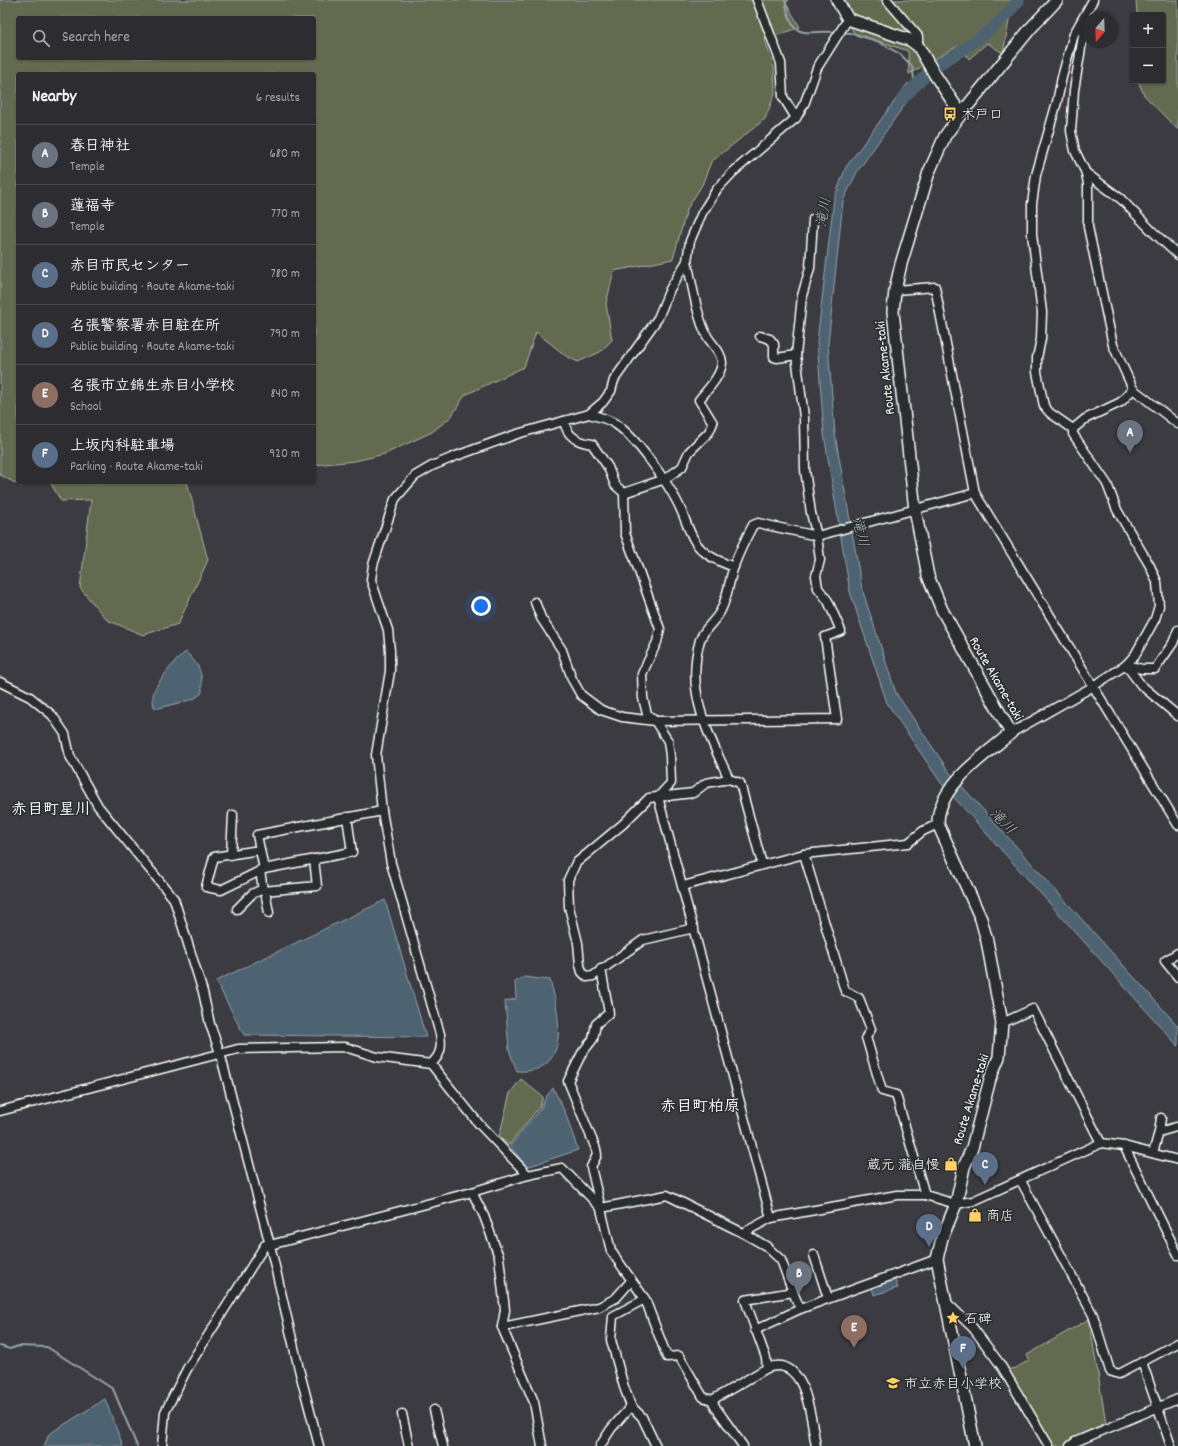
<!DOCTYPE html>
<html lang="en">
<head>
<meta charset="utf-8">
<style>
	body { margin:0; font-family:Dekko,"Klee One",sans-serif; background:#343439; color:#f1f3f6 }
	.controls { position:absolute; right:12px; top:12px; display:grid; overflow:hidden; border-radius:4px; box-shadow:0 1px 3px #0004 }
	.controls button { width:36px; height:36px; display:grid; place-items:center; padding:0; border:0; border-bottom:1px solid #48484d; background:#2c2c31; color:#f1f3f6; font:20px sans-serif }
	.compass { position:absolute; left:1082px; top:12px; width:36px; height:36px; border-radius:50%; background:#2c2c31; box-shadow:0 1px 3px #0004; rotate:199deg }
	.you { position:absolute; left:481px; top:606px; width:14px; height:14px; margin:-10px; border:3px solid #fff; border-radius:50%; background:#1a73e8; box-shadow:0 0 0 6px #1a73e833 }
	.badge { display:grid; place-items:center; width:26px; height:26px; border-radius:50%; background:#ffd166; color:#fff; font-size:13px; font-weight:700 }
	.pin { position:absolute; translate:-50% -33px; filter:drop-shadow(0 1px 2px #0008) }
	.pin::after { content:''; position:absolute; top:21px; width:14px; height:12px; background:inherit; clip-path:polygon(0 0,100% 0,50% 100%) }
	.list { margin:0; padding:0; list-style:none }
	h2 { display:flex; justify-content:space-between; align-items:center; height:52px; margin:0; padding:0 16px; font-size:17px }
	h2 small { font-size:13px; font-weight:400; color:#a6a7ab }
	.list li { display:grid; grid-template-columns:26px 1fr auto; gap:12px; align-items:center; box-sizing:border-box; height:60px; padding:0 16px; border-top:1px solid #48484d }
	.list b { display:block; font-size:15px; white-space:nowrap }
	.list p { margin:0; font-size:13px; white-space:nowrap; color:#a6a7ab }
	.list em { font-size:13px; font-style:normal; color:#a6a7ab }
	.icon { flex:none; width:22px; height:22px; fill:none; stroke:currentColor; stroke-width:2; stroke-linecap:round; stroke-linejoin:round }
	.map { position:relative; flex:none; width:1178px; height:1446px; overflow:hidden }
	.search { position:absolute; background:#2c2c31; box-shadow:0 1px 3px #0004; left:16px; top:16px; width:300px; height:44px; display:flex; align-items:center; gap:10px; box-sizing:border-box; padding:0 14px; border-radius:4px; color:#a6a7ab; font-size:15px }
	.panel { position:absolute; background:#2c2c31; box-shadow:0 1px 3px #0004; left:16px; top:72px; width:300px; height:412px; border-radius:4px }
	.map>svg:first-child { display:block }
	.green { fill:#636a50; stroke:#b1b4a8; fill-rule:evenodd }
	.water { fill:#4e6472; stroke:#95a2aa }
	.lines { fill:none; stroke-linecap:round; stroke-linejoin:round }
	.stream { stroke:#95a2aa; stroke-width:2 }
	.river { stroke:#4e6472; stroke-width:12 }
	.minor-casing { stroke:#fff; stroke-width:11 }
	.secondary-casing { stroke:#fff; stroke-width:14 }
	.minor { stroke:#2a2d2e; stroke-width:8 }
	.secondary { stroke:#2a2d2e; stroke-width:11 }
	.labels { text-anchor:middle; stroke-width:3; stroke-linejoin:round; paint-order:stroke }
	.poi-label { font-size:14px; fill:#fff; stroke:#2a2d2e; text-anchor:start }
	.street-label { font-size:14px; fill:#fff; stroke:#2a2d2e }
	.water-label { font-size:15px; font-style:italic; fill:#afb9c0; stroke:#2a2d2e }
	.quarter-label { font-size:16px; font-weight:bold; fill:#fff; stroke:#2a2d2e }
</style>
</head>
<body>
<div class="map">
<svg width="1178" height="1446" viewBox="0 0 1178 1446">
	<rect width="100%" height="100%" fill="#3b3b41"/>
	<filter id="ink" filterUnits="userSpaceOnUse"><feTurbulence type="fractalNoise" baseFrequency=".025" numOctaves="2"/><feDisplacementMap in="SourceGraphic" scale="8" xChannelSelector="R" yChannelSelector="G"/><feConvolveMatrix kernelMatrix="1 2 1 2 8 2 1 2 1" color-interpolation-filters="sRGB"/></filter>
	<g filter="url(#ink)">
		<!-- green -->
		<g class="green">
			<path d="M0 0H789L786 3 800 27 765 40 774 67 775 93 765 119 711 162 702 185 687 209 673 259 614 271 606 304 612 340 600 352 578 362 566 356 536 332 524 367 465 395 451 417 432 432 385 454 355 461 314 465V74H18V482H27L21 486 0 475ZM18 18H314V58H18Z"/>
			<polygon points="834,0 1013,0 1003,53 987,43 969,59 959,45 909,74 908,51 854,33"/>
			<polygon points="1136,0 1178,0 1178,130 1144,95 1138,81 1163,81 1163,15 1137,15"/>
			<polygon points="50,482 187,482 208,560 178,624 143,635 107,620 80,588 91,500 61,501"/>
			<polygon points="521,1079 543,1097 540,1106 509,1145 499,1137 510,1093"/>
			<polygon points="1089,1319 1106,1423 1074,1437 1064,1446 1051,1446 1006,1370 1016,1368 1029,1360 1027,1355"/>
		</g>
		<!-- water -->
		<g class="water">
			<polygon points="908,83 915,90 857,172 843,201 828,344 835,434 862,589 896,693 950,773 1178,1026 1178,1046 941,783 887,703 850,592 824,434 817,341 834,199 846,167"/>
			<path d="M186 652C201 667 202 672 202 693L194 699 159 708 154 707C153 702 152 697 154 691 156 684 179 655 186 652Z"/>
			<polygon points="385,900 426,1037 244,1035 216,981"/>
			<path d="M524 977 550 980C560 1014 572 1075 517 1071L509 1050 505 1001 516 999 515 982Z"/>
			<polygon points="553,1088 565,1112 578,1150 527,1167 510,1146 541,1108 546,1097"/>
			<polygon points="895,1280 898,1288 874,1295 872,1287"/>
			<polygon points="105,1399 123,1446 44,1446 49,1434"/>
		</g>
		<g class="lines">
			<!-- stream -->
			<g class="stream">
				<path d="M785 0C793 43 802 30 838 32"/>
				<polyline points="842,32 850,33 877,41 900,54 912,66 915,85"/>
				<polyline points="0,1346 10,1349 18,1346 47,1347 113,1389 137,1446"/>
			</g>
			<!-- river -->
			<polyline class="river" points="902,99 933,68 967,47 990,30 1008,13 1019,0"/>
			<!-- minor casing -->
			<g class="minor-casing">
				<g id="minor">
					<polyline points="757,0 781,63 783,97 796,118"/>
					<polyline points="887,0 918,36 918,46"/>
					<polyline points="1083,21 1083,36 1074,90 1071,131 1075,151 1086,173 1088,184 1088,227 1113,345 1133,389 1178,424"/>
					<polyline points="1086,173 1121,199 1152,231 1178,255"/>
					<polyline points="895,290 935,287 975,493 1178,825"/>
					<polyline points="760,336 770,339 774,344 774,357 777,358 796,355"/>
					<path d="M589 414C597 416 605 418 612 422 634 433 671 487 681 510 687 523 691 540 702 550 710 558 723 563 734 567"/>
					<path d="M564 421C567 437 578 442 592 444L608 467 615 485 624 493 625 533 660 629 657 642 642 674 643 698 647 714 655 721 668 741 670 756 671 783 658 797"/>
					<polyline points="1073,429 1050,413 1044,406 1037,372 1037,358 1041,339 1042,312 1032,234 1032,204 1036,175 1057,102 1062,77 1074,34 1093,0"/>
					<polyline points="1073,429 1085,419 1121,402 1133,389"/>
					<path d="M624 493 665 479 682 467 689 452 709 432 713 423 699 400C707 390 721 376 722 363 722 352 712 345 707 336 697 318 692 283 687 261"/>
					<polyline points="535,602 541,618 562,650 572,679 581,695 601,710 622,717 655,721 837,719 825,637 841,631 828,601 818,588 816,576 820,560 817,536 811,513 805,470 804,417 796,355 802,296 810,268 813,219"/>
					<polyline points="1126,665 1142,669 1155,669 1173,643 1178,630"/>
					<polyline points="1126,665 1141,685 1178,716"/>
					<polyline points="0,682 30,697 52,715 65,734 70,756 98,806 174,899 203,992 210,1024 220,1053 270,1245 299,1369 319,1446"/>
					<polyline points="1011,733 1092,687 1126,665 1135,655 1155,619 1159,606 1157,582 1150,566 1117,510 1107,484 1073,434 1073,429"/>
					<path d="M729 779C708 733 685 692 700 640 704 628 716 621 721 610 728 596 729 581 734 566 739 552 746 538 753 525L758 523 817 536 975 493"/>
					<polyline points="658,797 771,1218"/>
					<polyline points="260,850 214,857 206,887 221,890 264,869 352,852 347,817"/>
					<polyline points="804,854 845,991 859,998 871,1029 866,1037 882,1091 896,1095 925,1195"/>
					<polyline points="231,855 233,815"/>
					<polyline points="264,869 257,835 382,811"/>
					<polyline points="260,870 263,891 317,886 314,859"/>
					<polyline points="683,886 804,854 908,843 923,831 938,824"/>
					<polyline points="265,891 269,913"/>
					<polyline points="237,909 252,894 263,889"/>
					<polyline points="694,928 643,940 593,976 587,977 582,972 580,965 578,943 569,907 568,880 576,863 623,824 649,798 693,793 706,783 729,779 740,783 762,864"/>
					<polyline points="1178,953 1165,961 1178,977"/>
					<polyline points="601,969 609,1013 596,1024 593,1039 582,1053 568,1081 596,1149 597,1155 591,1167 611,1251 645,1299 667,1357 679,1356 703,1397 712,1400 767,1368 766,1358 745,1300 793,1292 800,1309 937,1259"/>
					<polyline points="1002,1023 1033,1009 1101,1143"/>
					<path d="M431 1064C441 1055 442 1047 440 1034L391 863 382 811 376 755 390 671V651L388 630 371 580 373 565 395 499 415 476 432 466 456 456 517 434 589 414 603 402 611 391 614 380 658 318 670 289 687 261 690 241 702 213 717 189 733 172 796 118 805 102 817 68 848 19"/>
					<polyline points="0,1111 238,1049 345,1047 377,1057 431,1064 479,1124 528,1175"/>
					<polyline points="1159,1132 1161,1118"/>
					<polyline points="1124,1146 1178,1255"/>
					<polyline points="1153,1153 1159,1132 1176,1127"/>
					<polyline points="1021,1181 1093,1315 1110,1371 1119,1374 1178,1343"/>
					<polyline points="472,1192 484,1216 499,1257 505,1310 502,1327 534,1402 542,1446"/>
					<polyline points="743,1233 766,1246 781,1260 793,1292"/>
					<polyline points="814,1255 828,1298"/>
					<polyline points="947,1303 973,1328 1000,1364 1049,1446"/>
					<polyline points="502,1327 599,1307 616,1298 631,1281"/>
					<polyline points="755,1330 800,1309"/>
					<polyline points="1142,1362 1171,1446"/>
					<path d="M767 1368C807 1353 811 1421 816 1446"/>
					<polyline points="712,1400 716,1408 743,1446"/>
					<polyline points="631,1406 642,1417 656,1446"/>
					<polyline points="434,1410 443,1446"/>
					<polyline points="402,1414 409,1446"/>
					<polyline points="162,1446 165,1412 187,1369 265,1245 270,1245 472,1192 528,1175 562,1168 601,1208 667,1195 743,1233 771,1218 897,1195 925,1195 956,1204 973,1201 1101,1143 1124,1146 1178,1160"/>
					<polyline points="600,1446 611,1429 631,1406 624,1387 611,1340 613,1316 645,1299"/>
					<polyline points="1070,1446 1075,1442 1178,1399"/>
				</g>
			</g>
			<!-- secondary casing -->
			<g class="secondary-casing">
				<g id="secondary">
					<polyline points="837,0 848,19 910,40 918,46 935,75 961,114"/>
					<path d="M975 1446 937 1259 942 1238 956 1204 964 1167 972 1148 990 1079 999 1057 1002 1023 987 941 981 919 938 824C937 786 985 755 1011 733L942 610 928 576 915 510 893 312 895 290 901 264 929 172 945 136 961 114 1030 29 1057 0"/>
				</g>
			</g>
			<!-- minor -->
			<use href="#minor" class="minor"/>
			<!-- secondary -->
			<use href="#secondary" class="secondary"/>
		</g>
	</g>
	<!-- icons -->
	<defs>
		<g id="bus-bare" transform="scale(1.08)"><path d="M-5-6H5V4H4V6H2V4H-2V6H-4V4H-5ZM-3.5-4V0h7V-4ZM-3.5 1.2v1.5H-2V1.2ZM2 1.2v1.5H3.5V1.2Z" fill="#ffd166" stroke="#2a2d2e" stroke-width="2.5" paint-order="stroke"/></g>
		<g id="shop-bare" transform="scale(1.08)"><path d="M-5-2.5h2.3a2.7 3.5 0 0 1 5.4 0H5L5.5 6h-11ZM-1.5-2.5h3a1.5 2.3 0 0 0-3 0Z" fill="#ffd166" stroke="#2a2d2e" stroke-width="2.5" paint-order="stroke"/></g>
		<g id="sight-bare" transform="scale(1.08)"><path d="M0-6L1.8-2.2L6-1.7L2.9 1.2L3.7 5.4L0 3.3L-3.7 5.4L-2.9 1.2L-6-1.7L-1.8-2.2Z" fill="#ffd166" stroke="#2a2d2e" stroke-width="2.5" paint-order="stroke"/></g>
		<g id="school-bare" transform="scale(1.08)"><path d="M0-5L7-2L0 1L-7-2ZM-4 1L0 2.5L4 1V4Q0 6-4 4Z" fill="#ffd166" stroke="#2a2d2e" stroke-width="2.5" paint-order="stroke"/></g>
	</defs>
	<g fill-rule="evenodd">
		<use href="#bus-bare" x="950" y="114"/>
		<use href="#shop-bare" x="951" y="1164"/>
		<use href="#shop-bare" x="975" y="1215"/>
		<use href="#sight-bare" x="953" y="1318"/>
		<use href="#school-bare" x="893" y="1383"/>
	</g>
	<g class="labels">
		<!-- poi labels -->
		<g class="poi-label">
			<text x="961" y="119">木戸口</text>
			<text x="940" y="1169" text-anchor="end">蔵元 瀧自慢</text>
			<text x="986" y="1220">商店</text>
			<text x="964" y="1323">石碑</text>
			<text x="904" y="1388">市立赤目小学校</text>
		</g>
		<!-- street labels -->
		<g class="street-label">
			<text transform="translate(884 368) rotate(-96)" y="5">Route Akame-taki</text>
			<text transform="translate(997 678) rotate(60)" y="5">Route Akame-taki</text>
			<text transform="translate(970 1099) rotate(-73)" y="5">Route Akame-taki</text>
		</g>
		<!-- water labels -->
		<g class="water-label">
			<text transform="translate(823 212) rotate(-80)" y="5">滝川</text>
			<text transform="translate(861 532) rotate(77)" y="5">滝川</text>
			<text transform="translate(1003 821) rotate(46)" y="5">滝川</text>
		</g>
		<!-- quarter labels -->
		<g class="quarter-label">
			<text x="51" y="814">赤目町星川</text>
			<text x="700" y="1111">赤目町柏原</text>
		</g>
	</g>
</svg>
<div class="controls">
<button>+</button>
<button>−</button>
</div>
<svg class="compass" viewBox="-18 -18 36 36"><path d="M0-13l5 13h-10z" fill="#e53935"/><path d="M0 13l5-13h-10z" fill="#a6a7ab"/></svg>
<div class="you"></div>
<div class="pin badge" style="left:1130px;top:453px;background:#6b7280">A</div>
<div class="pin badge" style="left:799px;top:1294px;background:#6b7280">B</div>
<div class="pin badge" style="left:985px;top:1185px;background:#5c6f8a">C</div>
<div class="pin badge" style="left:929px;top:1247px;background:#5c6f8a">D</div>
<div class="pin badge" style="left:854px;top:1348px;background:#8d6e63">E</div>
<div class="pin badge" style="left:963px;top:1369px;background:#5c6f8a">F</div>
<div class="search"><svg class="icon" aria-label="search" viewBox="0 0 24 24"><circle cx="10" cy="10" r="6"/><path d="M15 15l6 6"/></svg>Search here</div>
<section class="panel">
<h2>Nearby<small>6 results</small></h2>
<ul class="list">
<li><span class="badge" style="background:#6b7280">A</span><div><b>春日神社</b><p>Temple</p></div><em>680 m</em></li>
<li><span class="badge" style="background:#6b7280">B</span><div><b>蓮福寺</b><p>Temple</p></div><em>770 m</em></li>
<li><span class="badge" style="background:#5c6f8a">C</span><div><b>赤目市民センター</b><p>Public building · Route Akame-taki</p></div><em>780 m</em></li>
<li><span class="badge" style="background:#5c6f8a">D</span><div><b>名張警察署赤目駐在所</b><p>Public building · Route Akame-taki</p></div><em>790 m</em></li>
<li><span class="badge" style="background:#8d6e63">E</span><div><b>名張市立錦生赤目小学校</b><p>School</p></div><em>840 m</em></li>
<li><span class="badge" style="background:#5c6f8a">F</span><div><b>上坂内科駐車場</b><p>Parking · Route Akame-taki</p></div><em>920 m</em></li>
</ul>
</section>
</div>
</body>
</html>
